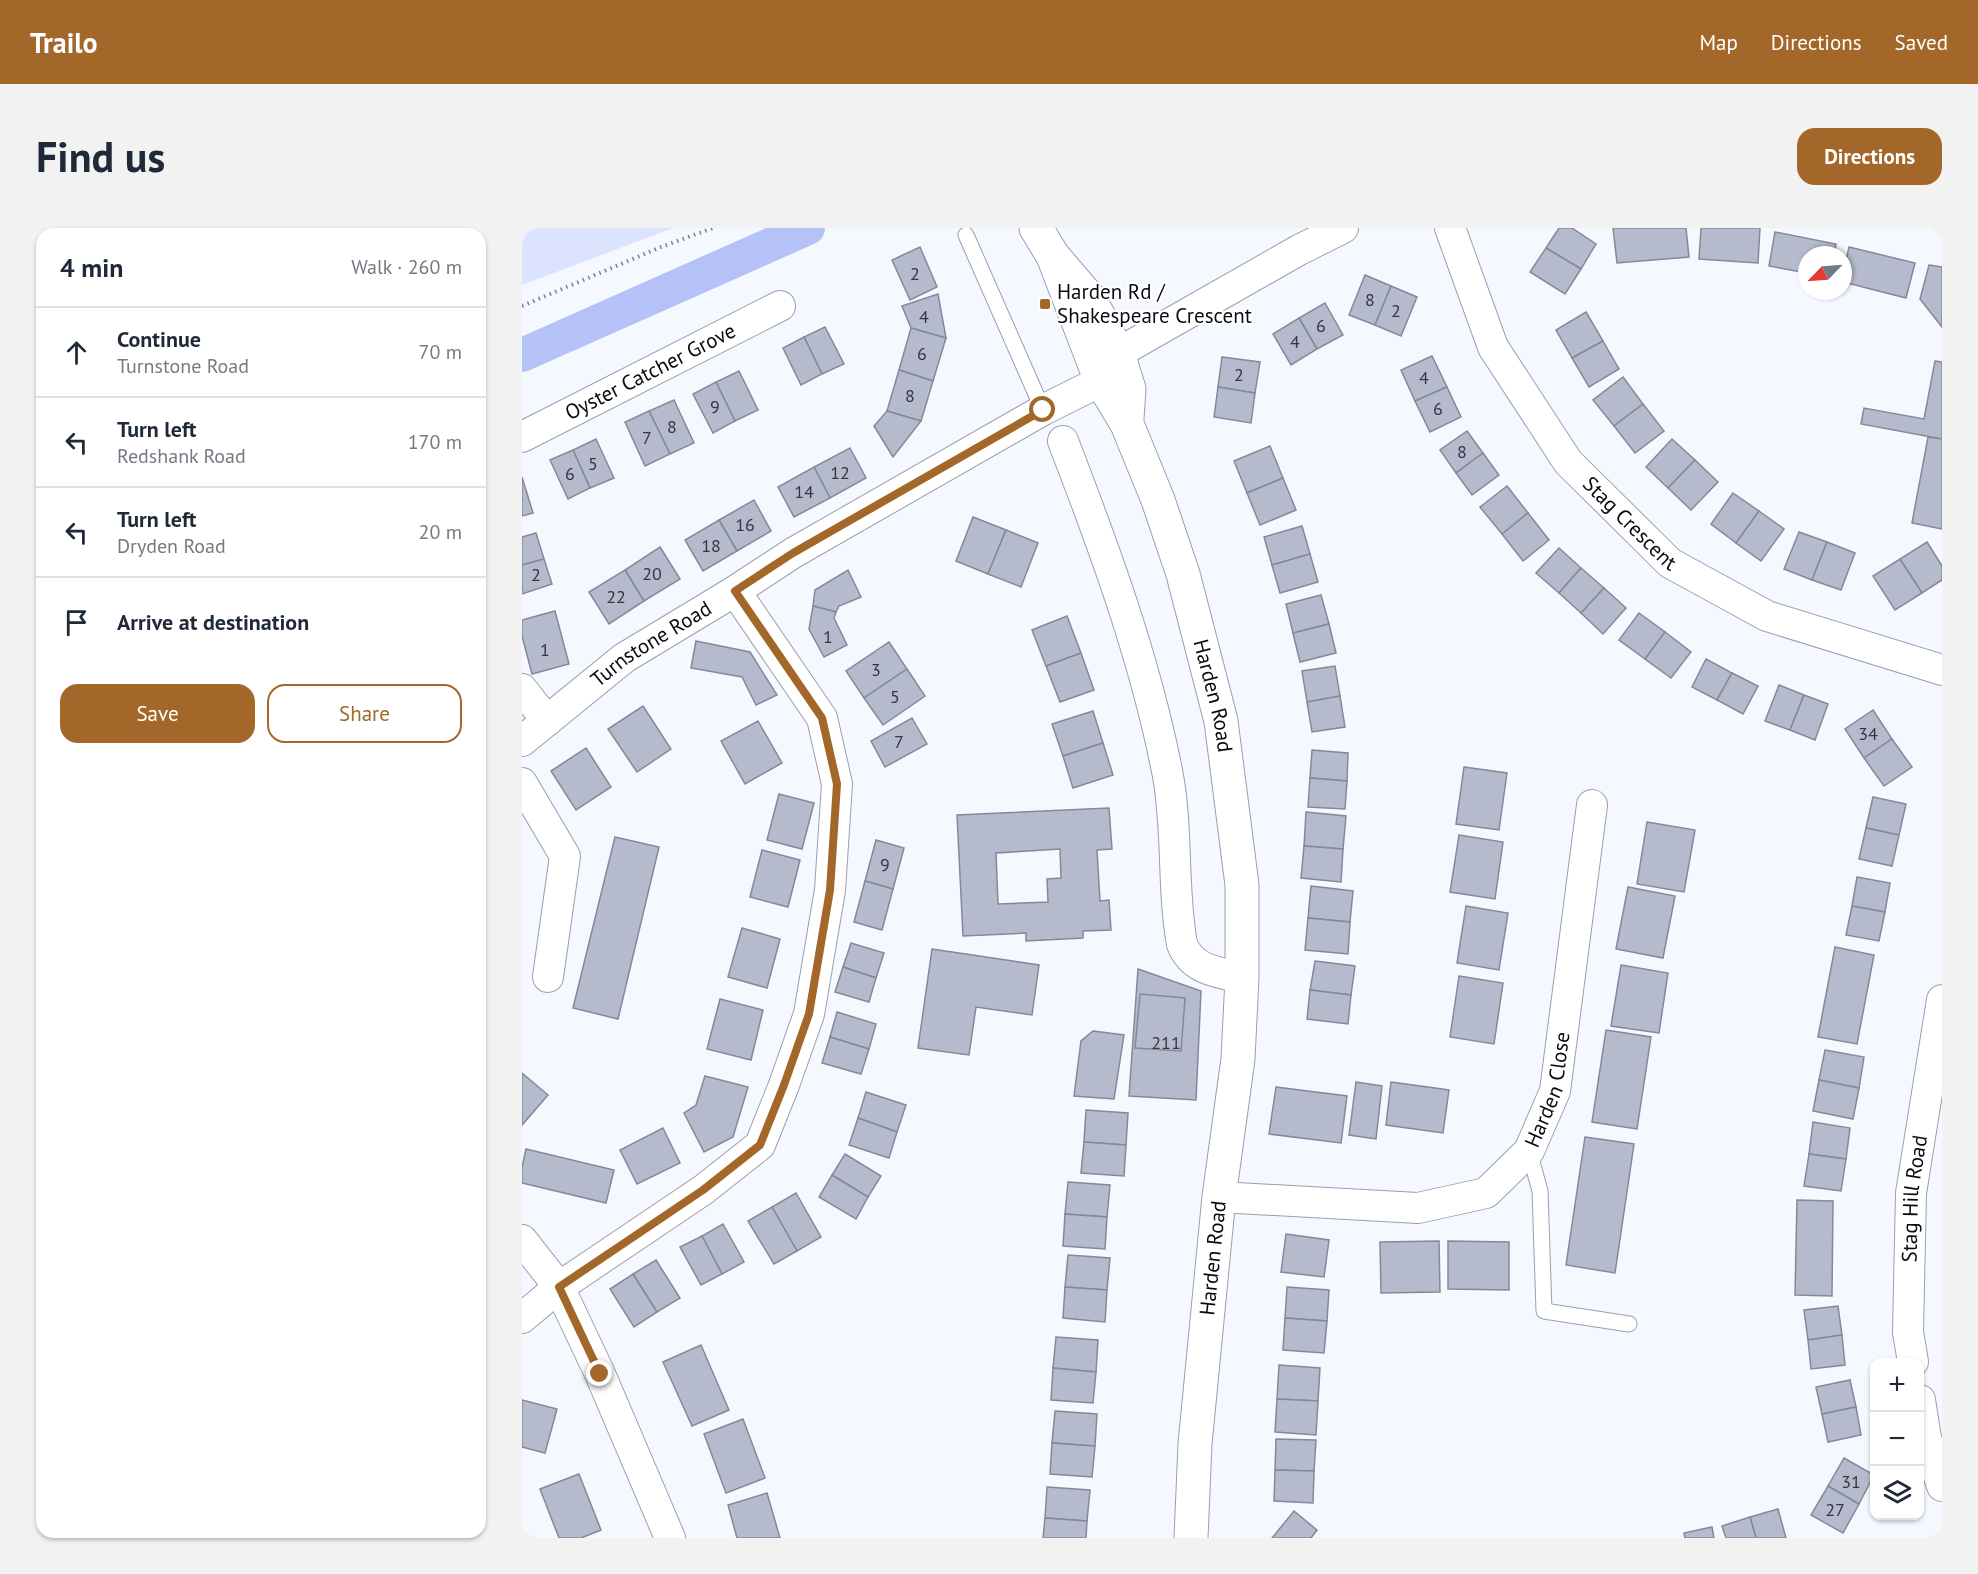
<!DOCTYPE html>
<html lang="en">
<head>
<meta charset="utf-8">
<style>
	body { margin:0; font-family:"PT Sans",sans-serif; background:#f2f2f3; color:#1f2937 }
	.controls { position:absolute; right:18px; bottom:18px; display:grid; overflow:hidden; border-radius:12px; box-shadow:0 2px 4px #0004 }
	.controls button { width:54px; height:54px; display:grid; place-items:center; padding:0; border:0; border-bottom:2px solid #e0e1e3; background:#fff; color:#1f2937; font:30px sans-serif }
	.compass { position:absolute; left:1276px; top:18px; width:54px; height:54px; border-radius:50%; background:#fff; box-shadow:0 2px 4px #0004; rotate:245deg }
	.stop { position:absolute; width:18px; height:18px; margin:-14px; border:4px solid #a36729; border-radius:50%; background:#fff }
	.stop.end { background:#a36729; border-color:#fff; box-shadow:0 2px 6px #0008 }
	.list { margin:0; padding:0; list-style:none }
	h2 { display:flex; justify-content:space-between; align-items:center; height:78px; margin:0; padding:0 24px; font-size:26px }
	h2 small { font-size:20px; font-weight:400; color:#747a83 }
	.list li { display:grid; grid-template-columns:39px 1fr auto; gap:18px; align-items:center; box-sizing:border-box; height:90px; padding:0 24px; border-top:2px solid #e0e1e3 }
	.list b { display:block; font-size:22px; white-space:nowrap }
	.list p { margin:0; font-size:20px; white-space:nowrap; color:#747a83 }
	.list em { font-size:20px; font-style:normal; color:#747a83 }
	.actions { display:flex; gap:12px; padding:18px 24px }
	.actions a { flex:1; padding:14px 0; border:2px solid #a36729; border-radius:18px; text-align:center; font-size:21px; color:#a36729 }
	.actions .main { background:#a36729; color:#fff }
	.icon { flex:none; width:33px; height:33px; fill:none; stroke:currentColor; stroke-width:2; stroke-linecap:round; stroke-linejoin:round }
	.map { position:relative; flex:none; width:1420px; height:1310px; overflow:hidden; border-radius:18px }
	header { display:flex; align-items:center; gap:36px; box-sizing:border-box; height:84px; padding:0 30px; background:#a36729; color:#fff }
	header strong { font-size:28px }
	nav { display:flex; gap:33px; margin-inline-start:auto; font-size:21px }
	.intro { display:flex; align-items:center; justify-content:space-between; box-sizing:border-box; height:144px; padding:0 36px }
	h1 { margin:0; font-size:42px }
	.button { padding:15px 27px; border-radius:18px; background:#a36729; color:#fff; font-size:21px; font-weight:700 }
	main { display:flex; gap:36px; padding:0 36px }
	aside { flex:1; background:#fff; border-radius:18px; box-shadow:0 2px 4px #0004 }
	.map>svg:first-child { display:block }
	.green { fill:#dbe3fe }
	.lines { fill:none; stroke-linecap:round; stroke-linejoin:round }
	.canal { stroke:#b5c2f8; stroke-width:34 }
	.building { fill:#b5bacc; stroke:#84899a; stroke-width:1.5; fill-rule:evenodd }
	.service-casing { stroke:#9a9fb0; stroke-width:17 }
	.minor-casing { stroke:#9a9fb0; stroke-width:32 }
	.tertiary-casing { stroke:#9a9fb0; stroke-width:35 }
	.path { stroke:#7f8188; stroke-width:4; stroke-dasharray:1.5 4.5; stroke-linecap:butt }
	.service { stroke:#fff; stroke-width:15 }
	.minor { stroke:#fff; stroke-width:30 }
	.tertiary { stroke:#fff; stroke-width:33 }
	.route { stroke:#a36729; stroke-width:8 }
	.poi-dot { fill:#a36729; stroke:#fff; stroke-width:2 }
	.labels { text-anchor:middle; stroke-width:4.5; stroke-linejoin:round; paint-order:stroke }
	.number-label { font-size:18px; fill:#353740 }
	.poi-label { font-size:21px; fill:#0a0b11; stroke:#fff; text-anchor:start }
	.street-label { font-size:21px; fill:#0a0b11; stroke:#fff }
</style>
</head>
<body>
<header>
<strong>Trailo</strong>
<nav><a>Map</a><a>Directions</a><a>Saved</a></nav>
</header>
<div class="intro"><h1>Find us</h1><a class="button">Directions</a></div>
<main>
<aside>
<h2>4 min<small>Walk · 260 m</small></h2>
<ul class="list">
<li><svg class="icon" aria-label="ahead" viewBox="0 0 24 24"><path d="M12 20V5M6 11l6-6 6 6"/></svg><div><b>Continue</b><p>Turnstone Road</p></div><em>70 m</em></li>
<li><svg class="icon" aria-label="left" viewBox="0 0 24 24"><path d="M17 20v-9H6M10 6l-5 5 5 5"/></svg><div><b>Turn left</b><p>Redshank Road</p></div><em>170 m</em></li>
<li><svg class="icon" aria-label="left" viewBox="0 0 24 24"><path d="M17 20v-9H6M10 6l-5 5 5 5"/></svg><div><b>Turn left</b><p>Dryden Road</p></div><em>20 m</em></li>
<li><svg class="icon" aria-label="arrive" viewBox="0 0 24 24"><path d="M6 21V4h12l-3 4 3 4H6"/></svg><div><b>Arrive at destination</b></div></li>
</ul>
<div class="actions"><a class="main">Save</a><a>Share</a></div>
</aside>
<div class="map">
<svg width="1420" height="1310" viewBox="0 0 1420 1310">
	<rect width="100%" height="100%" fill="#f5f8ff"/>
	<!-- green -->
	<polygon class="green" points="0,0 151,0 0,57"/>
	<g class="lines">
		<!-- canal -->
		<polyline class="canal" points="0,127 286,0"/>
	</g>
	<!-- building -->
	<g class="building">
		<polygon points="1037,0 1050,0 1074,16 1059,41 1024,20"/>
		<polygon points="1091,0 1164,0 1167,29 1095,35"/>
		<polygon points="1179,0 1238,0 1236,35 1177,31"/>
		<polygon points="1253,4 1314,16 1312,27 1285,27 1285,45 1247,38"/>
		<polygon points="398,19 415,59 388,72 370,32"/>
		<polygon points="1327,19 1393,35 1384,70 1321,54 1321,45"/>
		<polygon points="1024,20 1059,41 1043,66 1008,44"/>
		<polygon points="1407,37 1420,39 1420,99 1398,71"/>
		<polygon points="843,47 869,58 853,97 827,87"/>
		<polygon points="869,58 895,69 879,108 853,97"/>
		<polygon points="416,66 424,110 389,100 380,78"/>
		<polygon points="803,75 821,107 795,121 777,90"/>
		<polygon points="1064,84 1081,113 1050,130 1034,102"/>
		<polygon points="777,90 795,121 769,137 751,106"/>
		<polygon points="303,99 322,136 300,146 282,109"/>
		<polygon points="389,100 424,110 411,153 377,142"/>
		<polygon points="282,109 300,146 279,157 261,120"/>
		<polygon points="1081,113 1097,141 1067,159 1050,130"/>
		<polygon points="910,128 925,159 893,173 879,142"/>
		<polygon points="700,129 738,134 733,165 696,159"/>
		<polygon points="1413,133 1420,134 1420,211 1339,196 1342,180 1402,191"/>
		<polygon points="377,142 411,153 399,193 365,183"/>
		<polygon points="217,143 236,182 213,193 194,154"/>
		<polygon points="1101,149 1121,176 1092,198 1071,172"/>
		<polygon points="194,154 213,193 191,205 171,166"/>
		<polygon points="696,159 733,165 729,195 692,189"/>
		<polygon points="925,159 939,189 908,204 893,173"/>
		<polygon points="152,172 172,215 148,226 127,183"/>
		<polygon points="1121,176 1142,203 1113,225 1092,198"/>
		<polygon points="127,183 148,226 123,238 103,194"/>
		<polygon points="365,183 399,193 371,229 352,198"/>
		<polygon points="945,203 961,225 934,245 918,222"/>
		<polygon points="1406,209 1420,211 1420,301 1390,295"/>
		<polygon points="74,211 92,250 68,260 51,222"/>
		<polygon points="1150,211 1173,232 1146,260 1124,239"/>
		<polygon points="748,218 761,250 725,265 712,233"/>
		<polygon points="328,220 344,250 308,270 292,239"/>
		<polygon points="51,222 68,260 46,271 28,232"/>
		<polygon points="961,225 977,247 950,267 934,245"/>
		<polygon points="1173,232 1196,254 1169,282 1146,260"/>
		<polygon points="292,239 308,270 272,289 256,259"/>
		<polygon points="0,249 11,285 0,288"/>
		<polygon points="761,250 774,282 738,297 725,265"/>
		<polygon points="985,258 1006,285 980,306 958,279"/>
		<polygon points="1211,265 1237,283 1214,315 1189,296"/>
		<polygon points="232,272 249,303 215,323 197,292"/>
		<polygon points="1237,283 1262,301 1239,333 1214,315"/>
		<polygon points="1006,285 1027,312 1001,333 980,306"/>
		<polygon points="451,289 484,302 466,346 434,333"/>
		<polygon points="197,292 215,323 181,343 163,312"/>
		<polygon points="780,298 788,326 750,337 742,309"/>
		<polygon points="484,302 516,315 499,359 466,346"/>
		<polygon points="1277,304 1305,314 1290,352 1262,341"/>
		<polygon points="14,305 22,331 0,337 0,309"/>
		<polygon points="1305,314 1333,325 1319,362 1290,352"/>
		<polygon points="1405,314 1420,338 1420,352 1400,365 1378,331"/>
		<polygon points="138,319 158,351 122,373 103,342"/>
		<polygon points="1037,320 1059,340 1037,365 1014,345"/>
		<polygon points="788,326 796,354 758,365 750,337"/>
		<polygon points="22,331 30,356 0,366 0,337"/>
		<polygon points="1378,331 1400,365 1373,382 1351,348"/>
		<polygon points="1059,340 1082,360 1059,385 1037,365"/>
		<polygon points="103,342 122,373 87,396 67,364"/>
		<polygon points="326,342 339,369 317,378 314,384 291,378 293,362"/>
		<polygon points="1082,360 1104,380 1081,406 1059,385"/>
		<polygon points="799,367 807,396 771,405 764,376"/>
		<polygon points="291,378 314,384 312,390 325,417 302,429 287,401"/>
		<polygon points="33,383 47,436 10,446 0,408 0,392"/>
		<polygon points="1117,385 1143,404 1123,431 1097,412"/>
		<polygon points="545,388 559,425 524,438 510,402"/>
		<polygon points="807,396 814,425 778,434 771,405"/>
		<polygon points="1143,404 1169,424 1149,450 1123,431"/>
		<polygon points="174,413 228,424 255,467 234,477 220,449 169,440"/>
		<polygon points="367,414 385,441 342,470 324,443"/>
		<polygon points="559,425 572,462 538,474 524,438"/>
		<polygon points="1184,431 1210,445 1195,472 1170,459"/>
		<polygon points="813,438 818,468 785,474 780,443"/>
		<polygon points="385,441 403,468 361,497 342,470"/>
		<polygon points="1210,445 1236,458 1221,486 1195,472"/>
		<polygon points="1257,457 1282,467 1268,502 1243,493"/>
		<polygon points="1282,467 1306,476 1293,512 1268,502"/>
		<polygon points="818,468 823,499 790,504 785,474"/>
		<polygon points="121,478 149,521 115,544 86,501"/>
		<polygon points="1351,482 1370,511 1342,530 1323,501"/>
		<polygon points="571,483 581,515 541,528 530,496"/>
		<polygon points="390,490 405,516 363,539 349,513"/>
		<polygon points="236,493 260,535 223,556 199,513"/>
		<polygon points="1370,511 1390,539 1362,558 1342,530"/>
		<polygon points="581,515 591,547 551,560 541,528"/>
		<polygon points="64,520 89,559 54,582 29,543"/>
		<polygon points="790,522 826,525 825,553 788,550"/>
		<polygon points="942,539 985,545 977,602 934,596"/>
		<polygon points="788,550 825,553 823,581 786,579"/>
		<polygon points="257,566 292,575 280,621 245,612"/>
		<polygon points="1351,569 1384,576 1377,607 1344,600"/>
		<path d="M587 580 590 621 575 622 578 673 587 672 589 702 561 703V710L504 713V705L441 708 435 587ZM538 621 539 650 525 651 526 674 476 676 474 625Z"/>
		<polygon points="784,584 824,588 821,621 782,618"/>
		<polygon points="1125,594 1173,602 1162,664 1115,656"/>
		<polygon points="1344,600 1377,607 1370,638 1337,631"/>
		<polygon points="937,607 981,614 973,671 928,664"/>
		<polygon points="93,609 137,619 96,791 51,780"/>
		<polygon points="354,612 382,620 371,661 343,653"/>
		<polygon points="782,618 821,621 819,654 779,650"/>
		<polygon points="240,622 278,632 266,679 228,669"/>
		<polygon points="1335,649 1368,655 1363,684 1330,678"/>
		<polygon points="343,653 371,661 360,702 332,694"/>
		<polygon points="789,658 831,663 828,694 786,690"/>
		<polygon points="1106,659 1153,668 1141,730 1094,721"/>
		<polygon points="944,678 986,685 977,742 935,735"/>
		<polygon points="1330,678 1363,684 1357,713 1324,707"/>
		<polygon points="786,690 828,694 826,726 783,722"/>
		<polygon points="220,700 258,711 245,760 206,749"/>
		<polygon points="329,715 362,725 354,750 321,739"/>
		<polygon points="1313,719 1352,727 1335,816 1296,809"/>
		<polygon points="410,721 517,737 510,787 454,779 447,827 396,820"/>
		<polygon points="793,733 833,738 829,767 788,762"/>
		<polygon points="1099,737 1146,745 1137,805 1089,798"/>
		<polygon points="321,739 354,750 347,774 313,764"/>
		<polygon points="616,741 679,763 674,872 607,868"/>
		<polygon points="937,748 981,755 972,816 928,809"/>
		<polygon points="788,762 829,767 826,796 785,791"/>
		<polygon points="618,766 663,770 659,823 613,820"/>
		<polygon points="198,771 241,782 229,832 185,821"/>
		<polygon points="315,784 354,796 347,821 308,809"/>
		<polygon points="1084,802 1129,809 1115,901 1070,894"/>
		<polygon points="571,803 602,807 592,871 552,868 559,813"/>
		<polygon points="308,809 347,821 339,846 300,835"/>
		<polygon points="1303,822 1342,829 1337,860 1297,852"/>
		<polygon points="0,845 26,867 0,897"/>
		<polygon points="183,848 226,859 211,909 182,924 162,885 174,877"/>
		<polygon points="1297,852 1337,860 1331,891 1291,883"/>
		<polygon points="834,854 860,858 854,911 827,907"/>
		<polygon points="869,854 927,862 921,905 864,897"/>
		<polygon points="754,859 825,868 819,915 747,906"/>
		<polygon points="344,864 384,877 375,904 336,890"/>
		<polygon points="564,882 606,885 604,917 562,914"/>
		<polygon points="336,890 375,904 367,930 327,917"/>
		<polygon points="1291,894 1328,900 1324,931 1287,926"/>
		<polygon points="141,900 158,935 115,956 98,922"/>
		<polygon points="1063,909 1112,916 1093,1045 1044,1037"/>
		<polygon points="562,914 604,917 602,948 559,945"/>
		<polygon points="4,921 92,942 84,975 0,955 0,939"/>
		<polygon points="323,926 359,948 346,969 310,947"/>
		<polygon points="1287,926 1324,931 1319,963 1282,958"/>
		<polygon points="310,947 346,969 334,991 297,969"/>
		<polygon points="546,954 588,957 585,989 543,986"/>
		<polygon points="274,965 299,1009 275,1023 250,979"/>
		<polygon points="1275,972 1311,973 1310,1068 1273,1067"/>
		<polygon points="250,979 275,1023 252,1036 226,993"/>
		<polygon points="543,986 585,989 583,1021 541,1018"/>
		<polygon points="201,996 222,1034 200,1046 180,1008"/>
		<polygon points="764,1006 807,1012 802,1049 759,1044"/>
		<polygon points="180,1008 200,1046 179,1057 158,1019"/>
		<polygon points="917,1013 918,1064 859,1065 858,1014"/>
		<polygon points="926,1013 987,1014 987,1062 926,1061"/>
		<polygon points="546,1027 588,1030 585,1062 543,1059"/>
		<polygon points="134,1032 158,1070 135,1084 111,1046"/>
		<polygon points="111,1046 135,1084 112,1099 88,1061"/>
		<polygon points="543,1059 585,1062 583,1094 541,1090"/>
		<polygon points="765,1059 807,1062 805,1093 763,1090"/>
		<polygon points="1316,1078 1320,1107 1286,1112 1282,1082"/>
		<polygon points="763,1090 805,1093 802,1125 761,1122"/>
		<polygon points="1320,1107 1323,1137 1289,1141 1286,1112"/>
		<polygon points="534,1109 576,1112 574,1144 531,1140"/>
		<polygon points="179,1117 207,1182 170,1198 141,1134"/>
		<polygon points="757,1137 798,1140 796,1173 755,1171"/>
		<polygon points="531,1140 574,1144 571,1175 529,1172"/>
		<polygon points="1328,1152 1334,1179 1300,1186 1294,1159"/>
		<polygon points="755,1171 796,1173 794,1207 753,1204"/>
		<polygon points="0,1172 35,1181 23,1225 0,1219"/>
		<polygon points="1334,1179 1339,1207 1306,1214 1300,1186"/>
		<polygon points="533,1183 575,1186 573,1218 530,1215"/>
		<polygon points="221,1191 243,1250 204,1265 182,1206"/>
		<polygon points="754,1211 794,1212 792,1243 753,1242"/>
		<polygon points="530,1215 573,1218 570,1249 528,1246"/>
		<polygon points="1322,1230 1352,1247 1337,1276 1306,1258"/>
		<polygon points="753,1242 792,1243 791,1275 752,1273"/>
		<polygon points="57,1246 79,1302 59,1310 37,1310 18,1261"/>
		<polygon points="1306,1258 1337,1276 1321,1305 1289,1287"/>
		<polygon points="525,1259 568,1262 565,1293 523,1290"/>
		<polygon points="245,1265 258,1310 215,1310 206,1277"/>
		<polygon points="1256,1281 1264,1310 1234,1310 1228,1289"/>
		<polygon points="772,1283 795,1302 789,1310 750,1310"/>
		<polygon points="1228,1289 1234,1310 1204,1310 1200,1298"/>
		<polygon points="523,1290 565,1293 564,1310 521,1310"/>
		<polygon points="1190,1299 1192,1310 1163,1310 1162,1305"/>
	</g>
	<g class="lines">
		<!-- service casing -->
		<g class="service-casing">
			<g id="service">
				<polyline points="444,7 521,182"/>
				<polyline points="1007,923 1018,963 1022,1083 1107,1096"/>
			</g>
		</g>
		<!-- minor casing -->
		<g class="minor-casing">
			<g id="minor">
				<path id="s1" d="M928 0 971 119 1046 234 1148 335 1245 388 1420 442"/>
				<polyline points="596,125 777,22 821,0"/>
				<path id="s2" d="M0 209 258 78"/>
				<path d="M541 213C583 322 624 433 646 548 656 603 650 661 660 716 670 742 695 744 720 750"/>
				<polyline points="0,461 25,493"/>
				<path id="s3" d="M0 513 102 430 213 363 271 325 521 182 579 153"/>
				<polyline points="0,555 43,628 26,749"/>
				<path id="s4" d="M697 969 896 980 964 965 1007 923 1033 863 1070 577"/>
				<polyline points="0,1012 37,1059 78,1146 148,1310"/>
				<polyline points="0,1090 37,1059 181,962 238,917 262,857 287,786 308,662 315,556 300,490 213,363"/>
				<path id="s5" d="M1391 1134 1386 1104 1389 965 1420 772"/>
				<polyline points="1398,1172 1404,1210 1420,1258"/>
			</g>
		</g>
		<!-- tertiary casing -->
		<g class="tertiary-casing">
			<g id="tertiary">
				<polyline points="514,0 531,28 567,70 596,125 607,161 605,190"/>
				<path id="s6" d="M531 28 579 153 605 196 636 272 661 346 699 493 720 657V750L716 831 697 969 673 1216 669 1310"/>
			</g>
		</g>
		<!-- path -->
		<polyline class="path" points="0,78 139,19 191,0"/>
		<!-- service -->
		<use href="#service" class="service"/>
		<!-- minor -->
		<use href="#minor" class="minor"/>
		<!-- tertiary -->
		<use href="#tertiary" class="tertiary"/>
	</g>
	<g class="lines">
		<!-- route -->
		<polyline class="route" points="78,1146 37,1059 181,962 238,917 262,857 287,786 308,662 315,556 300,490 213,363 271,325 521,182"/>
	</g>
	<!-- markers -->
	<rect class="poi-dot" x="517" y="70" width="12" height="12" rx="3"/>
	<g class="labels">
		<!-- number labels -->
		<g class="number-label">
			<text x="393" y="52">2</text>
			<text x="848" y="78">8</text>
			<text x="874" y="89">2</text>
			<text x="402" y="95">4</text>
			<text x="799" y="104">6</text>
			<text x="773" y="120">4</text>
			<text x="400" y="132">6</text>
			<text x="717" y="153">2</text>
			<text x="902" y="156">4</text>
			<text x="388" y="174">8</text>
			<text x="193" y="185">9</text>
			<text x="916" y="187">6</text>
			<text x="150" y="205">8</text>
			<text x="125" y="216">7</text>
			<text x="940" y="230">8</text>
			<text x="71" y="242">5</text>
			<text x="318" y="251">12</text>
			<text x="48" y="252">6</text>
			<text x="282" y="270">14</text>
			<text x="223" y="303">16</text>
			<text x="189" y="324">18</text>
			<text x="130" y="352">20</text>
			<text x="14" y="353">2</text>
			<text x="94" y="375">22</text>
			<text x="306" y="415">1</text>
			<text x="23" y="428">1</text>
			<text x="354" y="448">3</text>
			<text x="373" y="475">5</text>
			<text x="1346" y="512">34</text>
			<text x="377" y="520">7</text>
			<text x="363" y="643">9</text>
			<text x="644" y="821">211</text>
			<text x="1329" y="1260">31</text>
			<text x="1313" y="1288">27</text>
		</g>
		<!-- poi labels -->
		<g class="poi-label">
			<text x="535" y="71">Harden Rd /<tspan x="535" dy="24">Shakespeare Crescent</tspan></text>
		</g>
		<!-- street labels -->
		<g class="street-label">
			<text dy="7" stroke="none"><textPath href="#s2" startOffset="144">Oyster Catcher Grove</textPath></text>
			<text dy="7" stroke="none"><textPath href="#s1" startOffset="351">Stag Crescent</textPath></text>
			<text dy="7" stroke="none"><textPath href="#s3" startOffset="162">Turnstone Road</textPath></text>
			<text dy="7" stroke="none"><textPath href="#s6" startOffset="470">Harden Road</textPath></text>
			<text dy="7" stroke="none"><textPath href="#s4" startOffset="394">Harden Close</textPath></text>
			<text dy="7" stroke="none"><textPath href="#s5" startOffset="164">Stag Hill Road</textPath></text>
			<text transform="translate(691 1030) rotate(-84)" y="7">Harden Road</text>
		</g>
	</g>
</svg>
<div class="controls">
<button>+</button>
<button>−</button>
<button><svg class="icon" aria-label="layers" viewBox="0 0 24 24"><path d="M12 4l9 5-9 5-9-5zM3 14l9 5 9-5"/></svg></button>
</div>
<svg class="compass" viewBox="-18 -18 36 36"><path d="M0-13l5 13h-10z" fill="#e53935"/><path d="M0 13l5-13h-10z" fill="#747a83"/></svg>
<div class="stop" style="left:521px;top:182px"></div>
<div class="stop end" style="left:78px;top:1146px"></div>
</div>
</main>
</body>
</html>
